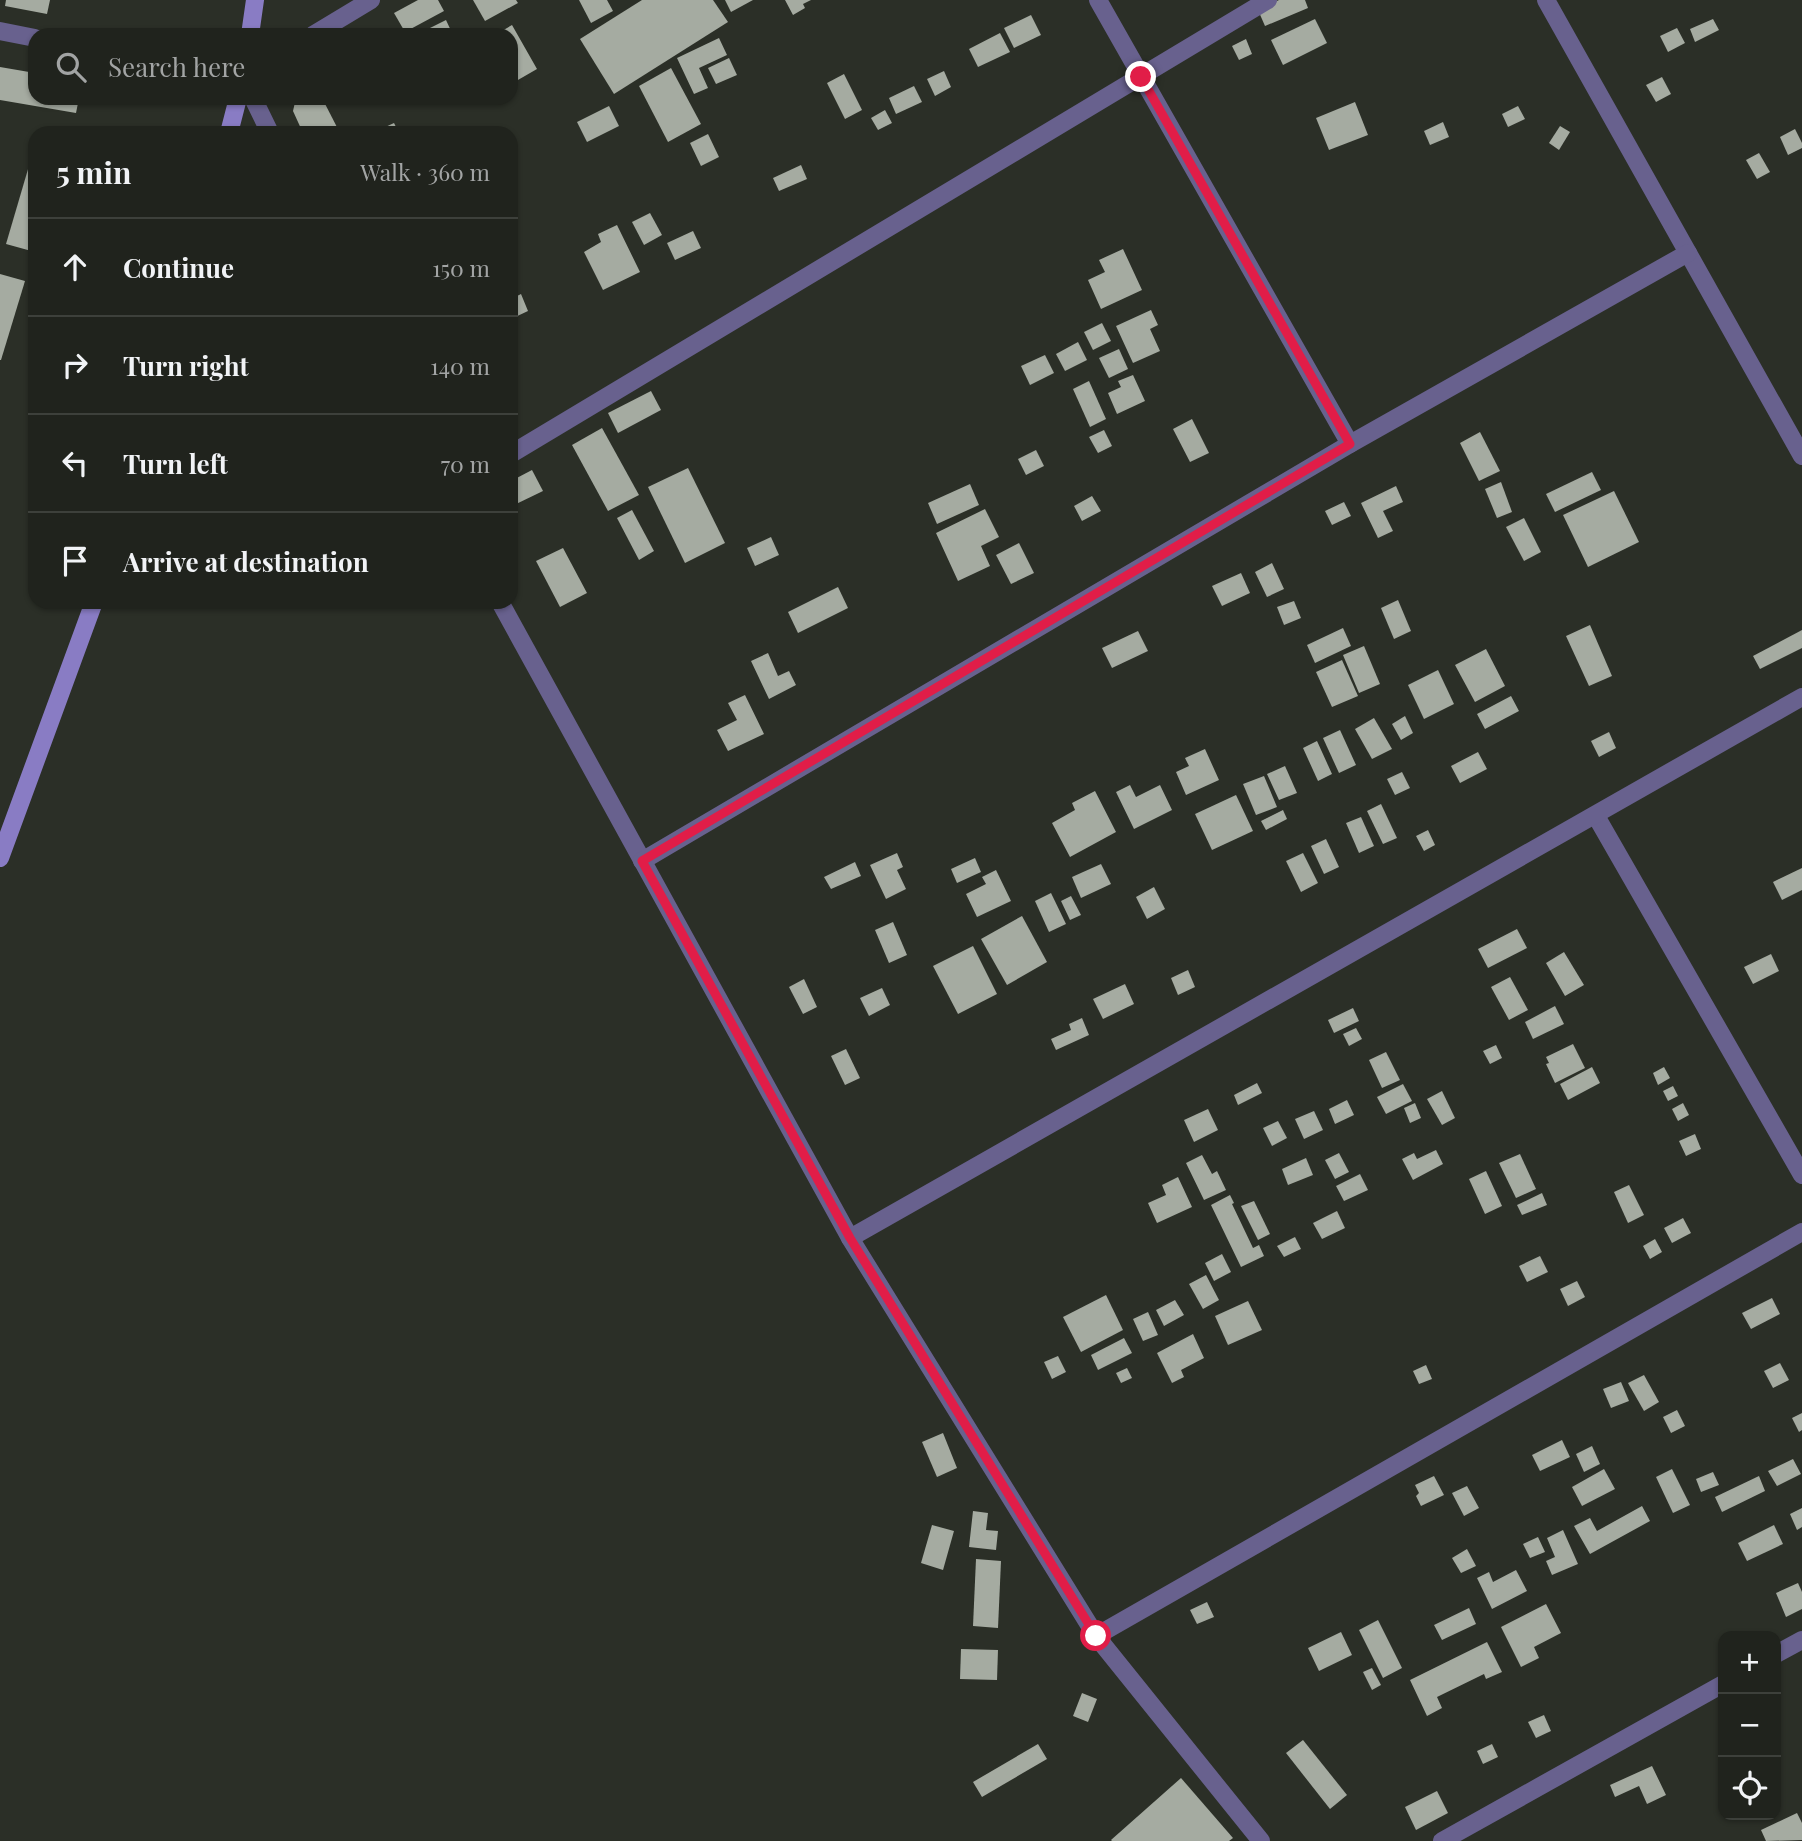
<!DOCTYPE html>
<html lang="en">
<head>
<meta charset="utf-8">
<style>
	body { margin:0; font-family:"Playfair Display",serif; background:#282b26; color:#f1f3f6 }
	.controls { position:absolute; right:21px; bottom:21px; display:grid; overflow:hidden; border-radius:14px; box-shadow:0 2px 5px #0004 }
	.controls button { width:63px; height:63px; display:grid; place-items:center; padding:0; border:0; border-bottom:2px solid #3d403b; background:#20231d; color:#f1f3f6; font:35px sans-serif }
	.stop { position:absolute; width:21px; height:21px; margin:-16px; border:5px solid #e11d48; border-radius:50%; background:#fff }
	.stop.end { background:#e11d48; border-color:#fff; box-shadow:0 2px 7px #0008 }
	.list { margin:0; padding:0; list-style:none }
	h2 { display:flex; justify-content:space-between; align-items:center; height:91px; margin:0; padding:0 28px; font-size:30px }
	h2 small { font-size:23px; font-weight:400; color:#a2a4a4 }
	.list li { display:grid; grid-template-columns:46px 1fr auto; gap:21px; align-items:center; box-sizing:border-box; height:98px; padding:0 28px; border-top:2px solid #3d403b }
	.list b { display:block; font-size:26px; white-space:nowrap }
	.list em { font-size:23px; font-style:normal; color:#a2a4a4 }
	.icon { flex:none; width:38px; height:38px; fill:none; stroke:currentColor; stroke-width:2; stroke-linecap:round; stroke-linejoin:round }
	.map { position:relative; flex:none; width:1802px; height:1841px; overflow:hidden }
	.search { position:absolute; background:#20231d; box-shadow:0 2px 5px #0004; left:28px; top:28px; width:490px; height:77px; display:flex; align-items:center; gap:18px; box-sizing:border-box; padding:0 24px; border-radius:21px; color:#a2a4a4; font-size:26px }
	.panel { position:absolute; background:#20231d; box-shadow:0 2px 5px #0004; left:28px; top:126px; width:490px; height:483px; border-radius:21px }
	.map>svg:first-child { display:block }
	.building { fill:#a5aba1 }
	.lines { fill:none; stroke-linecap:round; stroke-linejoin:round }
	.minor { stroke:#68618e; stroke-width:18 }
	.secondary { stroke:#897cc4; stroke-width:18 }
	.route { stroke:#e11d48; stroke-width:9 }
</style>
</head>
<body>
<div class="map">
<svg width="1802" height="1841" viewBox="0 0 1802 1841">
	<rect width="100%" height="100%" fill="#2b2f27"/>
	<!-- building -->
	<g class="building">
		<polygon points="6,0 50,0 47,14 5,6"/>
		<polygon points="418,0 438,0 444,11 405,32 394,13"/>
		<polygon points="473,0 516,0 518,3 485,21"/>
		<polygon points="579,0 607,0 613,11 591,23"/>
		<polygon points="642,0 713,0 728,22 614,94 580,39"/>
		<polygon points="725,0 753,0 731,12"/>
		<polygon points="785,0 811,0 803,4 805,8 793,15"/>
		<polygon points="1279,0 1305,0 1308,8 1265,26 1258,10"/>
		<polygon points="1031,15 1041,35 1014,48 1004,28"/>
		<polygon points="1315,19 1327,43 1283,65 1271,40"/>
		<polygon points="1713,19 1719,30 1695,42 1690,29"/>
		<polygon points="446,20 453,35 426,35 424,31"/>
		<polygon points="512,25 537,69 511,84 511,35 495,35"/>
		<polygon points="1677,28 1685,43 1668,52 1660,36"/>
		<polygon points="1000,33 1010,52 978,67 969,49"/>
		<polygon points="719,38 727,55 699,68 708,88 694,94 677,58"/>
		<polygon points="1246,39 1252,54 1239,60 1232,46"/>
		<polygon points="729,58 737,75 716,84 708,68"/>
		<polygon points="0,67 35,73 35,98 79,98 76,113 0,100"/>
		<polygon points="671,68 701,124 668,142 639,86"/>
		<polygon points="944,71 951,87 935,96 927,79"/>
		<polygon points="844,74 862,110 845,119 827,83"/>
		<polygon points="1662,77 1671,94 1656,102 1646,85"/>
		<polygon points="914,86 922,102 896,114 889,98"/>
		<polygon points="296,98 322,98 340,133 303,133 293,111"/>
		<polygon points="1355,102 1368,135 1329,150 1316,118"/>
		<polygon points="609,106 619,126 587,142 577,122"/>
		<polygon points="1518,106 1525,119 1508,127 1502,114"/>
		<polygon points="885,110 892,123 878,130 871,118"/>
		<polygon points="1443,122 1449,137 1430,145 1424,131"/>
		<polygon points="394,123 399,133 383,133 381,129"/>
		<polygon points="1560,126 1570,132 1559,150 1549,143"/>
		<polygon points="1795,129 1802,143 1802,148 1788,155 1780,137"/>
		<polygon points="708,134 719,157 701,166 690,143"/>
		<polygon points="1759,153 1770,172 1757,179 1746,160"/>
		<polygon points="31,159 35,160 35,252 6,244"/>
		<polygon points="801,165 807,179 779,191 773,178"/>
		<polygon points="650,213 662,235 644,245 632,222"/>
		<polygon points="617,225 640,272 603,290 584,252 601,242 598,234"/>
		<polygon points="693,231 701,248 675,260 667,243"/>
		<polygon points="1123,249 1142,290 1101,309 1088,280 1105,272 1099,260"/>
		<polygon points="0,274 25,281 1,360 0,360"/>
		<polygon points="511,289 515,297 521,294 528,311 511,319"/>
		<polygon points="1151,310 1158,325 1150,329 1160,351 1133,363 1116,326"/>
		<polygon points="1102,323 1111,341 1093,350 1084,332"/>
		<polygon points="1078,342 1087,360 1065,371 1056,354"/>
		<polygon points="1119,349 1128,369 1109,378 1099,358"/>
		<polygon points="1045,355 1054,373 1030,385 1021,366"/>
		<polygon points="1133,375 1145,401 1117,414 1108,393 1121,387 1118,381"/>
		<polygon points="1089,381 1106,419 1090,427 1073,389"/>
		<polygon points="651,391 661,410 618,433 608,413"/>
		<polygon points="1192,419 1209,453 1190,462 1173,429"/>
		<polygon points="602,428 639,495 608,511 572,445"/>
		<polygon points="1104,430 1112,446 1098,453 1089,437"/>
		<polygon points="1480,432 1500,471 1479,481 1460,443"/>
		<polygon points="1036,450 1044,466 1026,475 1018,459"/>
		<polygon points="688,468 725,543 685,563 648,487"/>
		<polygon points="532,470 543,491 512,506 511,481"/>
		<polygon points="1592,472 1601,490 1555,512 1546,494"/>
		<polygon points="1501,482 1512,512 1497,518 1485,489"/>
		<polygon points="970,484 979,505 937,524 928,503"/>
		<polygon points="1396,486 1403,502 1383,511 1393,531 1378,538 1361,503"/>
		<polygon points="1614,491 1639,542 1588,567 1563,515"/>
		<polygon points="1092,496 1101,511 1082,521 1074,506"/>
		<polygon points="1344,502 1351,516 1332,525 1325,511"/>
		<polygon points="985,509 999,537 981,546 990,566 958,581 936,533"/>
		<polygon points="632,510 654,551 639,560 617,518"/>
		<polygon points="1524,518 1541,552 1524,561 1506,527"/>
		<polygon points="771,537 779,555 755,566 747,548"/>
		<polygon points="1019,543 1034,573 1011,584 996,555"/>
		<polygon points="563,548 587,593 560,607 536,561"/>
		<polygon points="1272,563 1284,589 1267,597 1255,572"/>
		<polygon points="1241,573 1250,593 1222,606 1212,586"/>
		<polygon points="838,587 848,608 798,633 788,612"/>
		<polygon points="1398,600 1411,631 1394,639 1381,608"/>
		<polygon points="1294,601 1301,618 1284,625 1277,607"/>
		<polygon points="1590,625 1612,676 1589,686 1566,636"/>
		<polygon points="1343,628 1351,646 1315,663 1307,645"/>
		<polygon points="1802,630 1802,648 1760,669 1753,656"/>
		<polygon points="1138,631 1148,651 1112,668 1102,648"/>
		<polygon points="1364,646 1380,684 1359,693 1343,655"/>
		<polygon points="1486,649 1505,686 1475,702 1455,665"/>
		<polygon points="768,653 778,676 789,671 796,685 769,699 751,661"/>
		<polygon points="1342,660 1358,696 1332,707 1316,672"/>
		<polygon points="1438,670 1454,704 1424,719 1408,685"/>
		<polygon points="745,695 764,734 728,751 717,730 737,720 728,703"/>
		<polygon points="1511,696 1519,711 1485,729 1477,714"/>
		<polygon points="1405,716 1413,733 1401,740 1392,724"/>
		<polygon points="1374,718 1392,749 1372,759 1355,729"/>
		<polygon points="1340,730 1356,765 1339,773 1323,738"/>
		<polygon points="1609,732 1616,748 1599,757 1591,741"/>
		<polygon points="1317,741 1332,774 1318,781 1303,748"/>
		<polygon points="1205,749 1219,780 1186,795 1176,772 1189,766 1185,758"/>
		<polygon points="1478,752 1487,769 1460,783 1451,766"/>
		<polygon points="1285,766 1297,793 1279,800 1267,774"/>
		<polygon points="1402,772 1410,788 1395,795 1387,779"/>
		<polygon points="1264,776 1277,807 1256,815 1243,784"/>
		<polygon points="1130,785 1136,797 1160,785 1172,810 1134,829 1116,792"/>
		<polygon points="1095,791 1116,832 1070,857 1052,823 1075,810 1072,803"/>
		<polygon points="1236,795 1253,831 1212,850 1195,814"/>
		<polygon points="1381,804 1397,838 1383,844 1367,811"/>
		<polygon points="1283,810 1287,819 1266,830 1261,821"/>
		<polygon points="1361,817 1374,846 1359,853 1346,823"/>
		<polygon points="1428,830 1435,845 1424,851 1416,836"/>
		<polygon points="1326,839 1339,867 1324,874 1311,846"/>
		<polygon points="897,853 903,867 897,870 906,889 886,899 870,865"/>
		<polygon points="1303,853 1318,883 1301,892 1286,861"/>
		<polygon points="975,858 981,872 957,883 951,869"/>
		<polygon points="855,862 861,876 831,889 824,877"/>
		<polygon points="1101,864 1111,884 1081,898 1072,877"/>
		<polygon points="1802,868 1802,890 1782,900 1773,882"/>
		<polygon points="996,870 1011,901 977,917 966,894 986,884 982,877"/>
		<polygon points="1154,887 1165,909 1147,919 1136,897"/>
		<polygon points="1051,893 1066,924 1049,932 1035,901"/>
		<polygon points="1071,896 1081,915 1070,920 1061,901"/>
		<polygon points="1022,916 1047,962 1007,985 981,939"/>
		<polygon points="893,922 907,955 889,963 875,930"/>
		<polygon points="1517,929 1527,948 1488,968 1478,949"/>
		<polygon points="973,946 997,994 958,1014 933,966"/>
		<polygon points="1564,952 1584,985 1565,996 1546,963"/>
		<polygon points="1771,954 1779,971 1753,984 1744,967"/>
		<polygon points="1188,970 1195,987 1178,995 1171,978"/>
		<polygon points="1510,977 1528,1010 1509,1020 1491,987"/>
		<polygon points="804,979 817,1007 803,1014 789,987"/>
		<polygon points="1125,984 1134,1004 1103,1019 1093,999"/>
		<polygon points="882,988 890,1005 869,1016 860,998"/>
		<polygon points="1555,1006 1564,1024 1533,1039 1525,1022"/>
		<polygon points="1353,1008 1359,1021 1334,1033 1328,1020"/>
		<polygon points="1082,1018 1089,1035 1056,1050 1051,1039 1071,1030 1069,1024"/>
		<polygon points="1356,1028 1362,1039 1349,1046 1343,1034"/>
		<polygon points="1573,1044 1585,1068 1555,1083 1546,1064 1549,1063 1546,1057"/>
		<polygon points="1496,1045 1502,1058 1490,1064 1483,1051"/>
		<polygon points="846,1049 860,1078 845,1085 831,1056"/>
		<polygon points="1386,1052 1400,1080 1382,1088 1369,1060"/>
		<polygon points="1592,1067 1600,1083 1568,1100 1560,1084"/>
		<polygon points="1664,1067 1670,1078 1658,1085 1653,1073"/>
		<polygon points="1257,1083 1262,1093 1238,1105 1234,1095"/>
		<polygon points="1403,1084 1412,1101 1386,1114 1377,1097"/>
		<polygon points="1673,1086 1678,1096 1668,1101 1663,1091"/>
		<polygon points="1442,1091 1455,1118 1442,1125 1427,1099"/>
		<polygon points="1347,1100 1354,1115 1335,1124 1329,1109"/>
		<polygon points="1415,1103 1421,1118 1410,1123 1404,1108"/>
		<polygon points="1683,1103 1689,1115 1678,1121 1672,1109"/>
		<polygon points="1208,1109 1218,1130 1194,1142 1184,1120"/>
		<polygon points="1314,1111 1323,1130 1304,1139 1295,1119"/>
		<polygon points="1278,1121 1287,1138 1272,1146 1263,1128"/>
		<polygon points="1695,1134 1701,1149 1686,1156 1679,1141"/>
		<polygon points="1436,1150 1443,1164 1413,1180 1402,1159 1414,1153 1417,1159"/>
		<polygon points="1339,1153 1349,1172 1335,1179 1325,1160"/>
		<polygon points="1520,1154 1536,1189 1516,1198 1499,1163"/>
		<polygon points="1202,1155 1212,1174 1217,1171 1226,1190 1204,1200 1186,1163"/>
		<polygon points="1306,1158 1313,1175 1288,1185 1282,1169"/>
		<polygon points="1486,1171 1502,1206 1485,1214 1469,1179"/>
		<polygon points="1360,1174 1368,1190 1344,1201 1336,1186"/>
		<polygon points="1178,1177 1192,1207 1157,1223 1148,1203 1166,1195 1162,1185"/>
		<polygon points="1629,1185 1644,1215 1628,1223 1614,1192"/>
		<polygon points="1542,1193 1547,1205 1522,1215 1517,1205"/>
		<polygon points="1230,1195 1234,1203 1232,1204 1253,1248 1259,1245 1264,1256 1241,1267 1211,1205"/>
		<polygon points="1254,1201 1270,1234 1258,1240 1241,1206"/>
		<polygon points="1337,1211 1345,1228 1322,1239 1313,1223"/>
		<polygon points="1683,1218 1691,1233 1672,1243 1664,1228"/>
		<polygon points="1295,1237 1301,1249 1284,1257 1277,1246"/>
		<polygon points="1655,1239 1662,1252 1650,1259 1643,1246"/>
		<polygon points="1222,1254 1231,1272 1214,1281 1205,1263"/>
		<polygon points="1540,1256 1548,1272 1527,1282 1519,1266"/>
		<polygon points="1206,1275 1219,1300 1203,1309 1189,1284"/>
		<polygon points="1577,1281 1585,1297 1568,1306 1560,1289"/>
		<polygon points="1106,1295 1123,1330 1081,1352 1063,1317"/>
		<polygon points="1772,1298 1780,1314 1751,1329 1742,1313"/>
		<polygon points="1175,1300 1184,1315 1164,1326 1156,1310"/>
		<polygon points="1248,1301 1262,1330 1228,1345 1215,1316"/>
		<polygon points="1148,1312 1158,1335 1143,1341 1133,1319"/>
		<polygon points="1193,1334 1204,1358 1181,1370 1184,1377 1172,1383 1157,1353"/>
		<polygon points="1124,1338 1132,1353 1098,1370 1091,1355"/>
		<polygon points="1058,1356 1066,1372 1052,1379 1044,1362"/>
		<polygon points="1780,1363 1789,1380 1773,1388 1764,1371"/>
		<polygon points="1426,1365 1432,1379 1419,1384 1413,1371"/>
		<polygon points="1127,1368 1132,1378 1121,1383 1116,1373"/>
		<polygon points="1644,1375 1659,1402 1644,1411 1628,1383"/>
		<polygon points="1621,1382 1629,1401 1611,1408 1603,1389"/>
		<polygon points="1677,1410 1685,1426 1671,1433 1663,1417"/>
		<polygon points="1802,1413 1802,1430 1799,1432 1792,1418"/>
		<polygon points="943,1433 957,1468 937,1477 922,1442"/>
		<polygon points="1562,1440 1570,1457 1540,1471 1532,1455"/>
		<polygon points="1592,1446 1600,1464 1584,1472 1576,1454"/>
		<polygon points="1793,1459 1801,1474 1777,1486 1768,1471"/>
		<polygon points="1604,1469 1615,1489 1582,1506 1572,1487"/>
		<polygon points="1672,1469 1690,1505 1673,1513 1656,1477"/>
		<polygon points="1713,1472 1719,1485 1701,1492 1696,1479"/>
		<polygon points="1434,1476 1444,1495 1421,1506 1416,1496 1419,1493 1415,1485"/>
		<polygon points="1759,1476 1765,1491 1722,1512 1715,1497"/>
		<polygon points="1467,1486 1479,1508 1464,1516 1452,1493"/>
		<polygon points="1642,1506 1650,1521 1590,1554 1574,1526 1590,1518 1597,1531"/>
		<polygon points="1802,1508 1802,1527 1797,1530 1790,1514"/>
		<polygon points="973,1511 988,1513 986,1530 998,1531 996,1550 969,1547"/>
		<polygon points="932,1525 954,1531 943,1570 921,1563"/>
		<polygon points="1774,1525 1783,1544 1747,1561 1738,1543"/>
		<polygon points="1563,1530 1578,1564 1552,1575 1546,1561 1555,1557 1547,1538"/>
		<polygon points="1538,1537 1545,1552 1530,1558 1523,1544"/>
		<polygon points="1467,1549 1476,1566 1461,1573 1452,1558"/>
		<polygon points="976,1559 1001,1561 998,1628 973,1626"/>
		<polygon points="1516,1570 1527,1591 1492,1609 1477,1578 1489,1572 1493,1582"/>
		<polygon points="1798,1583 1802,1592 1802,1609 1786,1617 1776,1593"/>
		<polygon points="1207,1602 1214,1617 1197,1624 1190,1610"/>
		<polygon points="1546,1604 1561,1633 1534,1647 1539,1658 1521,1667 1501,1627"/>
		<polygon points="1469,1608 1476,1624 1442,1640 1434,1625"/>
		<polygon points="1378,1620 1402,1668 1383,1678 1359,1630"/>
		<polygon points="1341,1632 1352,1655 1319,1671 1308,1648"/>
		<polygon points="1487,1642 1502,1672 1486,1679 1484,1674 1437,1697 1442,1708 1427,1716 1410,1680"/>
		<polygon points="961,1649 998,1650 997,1680 960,1679"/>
		<polygon points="1372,1668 1381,1685 1372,1690 1363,1672"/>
		<polygon points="1082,1693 1097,1699 1088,1722 1073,1716"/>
		<polygon points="1544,1715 1551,1731 1536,1738 1528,1722"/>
		<polygon points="1303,1740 1347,1795 1330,1809 1286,1753"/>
		<polygon points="1038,1744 1047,1759 982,1797 973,1782"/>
		<polygon points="1492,1744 1498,1757 1483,1764 1477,1751"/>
		<polygon points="1652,1766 1666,1795 1647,1804 1639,1786 1615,1797 1610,1785"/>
		<polygon points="1181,1778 1233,1838 1229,1841 1112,1841 1111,1840"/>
		<polygon points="1437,1791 1448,1813 1416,1830 1405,1807"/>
		<polygon points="1797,1813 1802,1823 1802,1840 1766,1841 1761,1830"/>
	</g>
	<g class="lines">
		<!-- minor -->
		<g class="minor">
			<polyline points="1098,0 1350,444"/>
			<polyline points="1546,0 1802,456"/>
			<polyline points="0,31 35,38"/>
			<polyline points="313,35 371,0"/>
			<polyline points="253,98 270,133"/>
			<polyline points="511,454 1268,0"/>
			<polyline points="500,602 850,1238 1096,1636 1261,1841"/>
			<polyline points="1596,816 1802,1175"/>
			<polyline points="642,861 1350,444 1688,253"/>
			<polyline points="850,1238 1802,697"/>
			<polyline points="1096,1636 1802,1232"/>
			<polyline points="1776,1654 1802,1640"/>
			<polyline points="1442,1841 1723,1684"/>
		</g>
		<!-- secondary -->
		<g class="secondary">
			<polyline points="250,35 255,0"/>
			<polyline points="229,133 238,98"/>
			<polyline points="0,858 94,602"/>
		</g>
	</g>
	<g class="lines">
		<!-- route -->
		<polyline class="route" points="1096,1636 850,1238 642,861 1350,444 1141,77"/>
	</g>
</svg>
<div class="controls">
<button>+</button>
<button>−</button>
<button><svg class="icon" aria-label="locate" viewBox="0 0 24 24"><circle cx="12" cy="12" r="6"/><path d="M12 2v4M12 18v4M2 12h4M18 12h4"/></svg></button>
</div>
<div class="stop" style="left:1096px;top:1636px"></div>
<div class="stop end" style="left:1141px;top:77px"></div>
<div class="search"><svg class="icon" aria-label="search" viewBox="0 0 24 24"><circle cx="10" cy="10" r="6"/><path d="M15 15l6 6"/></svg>Search here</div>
<section class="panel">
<h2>5 min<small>Walk · 360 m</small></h2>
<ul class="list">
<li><svg class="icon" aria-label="ahead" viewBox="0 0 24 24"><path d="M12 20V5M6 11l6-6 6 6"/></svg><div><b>Continue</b></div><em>150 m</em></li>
<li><svg class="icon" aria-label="right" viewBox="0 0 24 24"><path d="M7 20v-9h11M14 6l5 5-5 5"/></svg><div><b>Turn right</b></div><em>140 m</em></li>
<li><svg class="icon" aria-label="left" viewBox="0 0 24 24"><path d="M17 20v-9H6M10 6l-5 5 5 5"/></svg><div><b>Turn left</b></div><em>70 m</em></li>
<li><svg class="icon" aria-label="arrive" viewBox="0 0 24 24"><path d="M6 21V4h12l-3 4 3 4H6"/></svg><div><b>Arrive at destination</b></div></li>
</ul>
</section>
</div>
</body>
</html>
